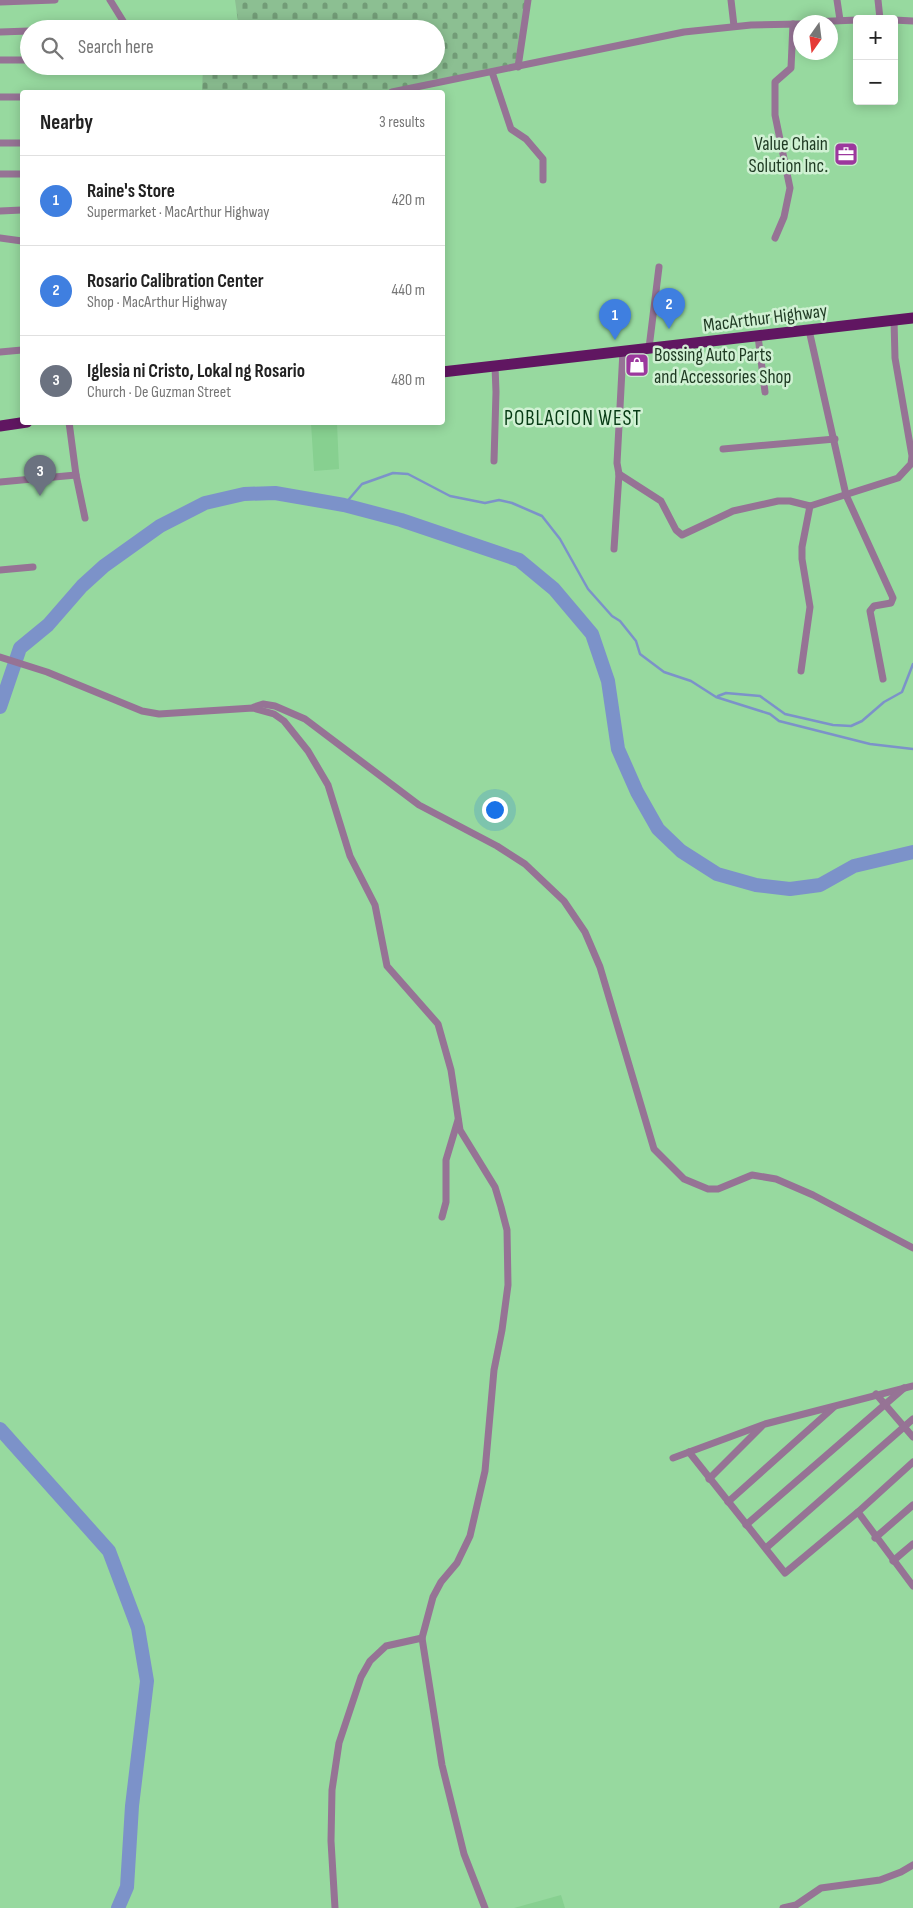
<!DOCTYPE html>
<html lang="en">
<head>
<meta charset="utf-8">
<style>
	body { margin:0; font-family:"Sofia Sans Condensed",sans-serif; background:#f6f6f6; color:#222 }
	.controls { position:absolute; right:15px; top:15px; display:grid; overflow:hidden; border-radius:5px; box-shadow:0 2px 12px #0003 }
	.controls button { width:45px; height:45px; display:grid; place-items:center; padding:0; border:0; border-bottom:1px solid #e0e0e0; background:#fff; color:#222; font:25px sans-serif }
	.compass { position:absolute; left:793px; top:15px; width:45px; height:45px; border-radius:50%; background:#fff; box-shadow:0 2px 12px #0003; rotate:194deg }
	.you { position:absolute; left:494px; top:809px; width:18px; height:18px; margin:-12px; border:4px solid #fff; border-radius:50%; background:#1a73e8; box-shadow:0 0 0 8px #1a73e833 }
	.badge { display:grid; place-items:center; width:32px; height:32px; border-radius:50%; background:#9c389d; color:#fff; font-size:16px; font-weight:700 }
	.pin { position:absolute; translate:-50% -41px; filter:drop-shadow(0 1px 2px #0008) }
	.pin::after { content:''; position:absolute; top:26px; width:18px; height:15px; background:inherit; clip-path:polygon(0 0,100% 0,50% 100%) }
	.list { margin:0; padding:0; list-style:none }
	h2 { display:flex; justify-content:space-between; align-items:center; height:65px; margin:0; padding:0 20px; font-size:21px }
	h2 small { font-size:16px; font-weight:400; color:#767676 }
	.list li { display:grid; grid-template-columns:32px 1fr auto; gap:15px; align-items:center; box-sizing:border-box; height:90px; padding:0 20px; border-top:1px solid #e0e0e0 }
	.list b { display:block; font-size:19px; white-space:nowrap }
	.list p { margin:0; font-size:16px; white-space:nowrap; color:#767676 }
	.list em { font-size:16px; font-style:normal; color:#767676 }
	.icon { flex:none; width:28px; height:28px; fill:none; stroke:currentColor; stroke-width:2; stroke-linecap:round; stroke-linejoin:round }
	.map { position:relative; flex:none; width:913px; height:1908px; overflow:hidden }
	.search { position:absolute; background:#fff; box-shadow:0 2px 12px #0003; left:20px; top:20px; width:425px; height:55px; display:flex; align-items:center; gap:12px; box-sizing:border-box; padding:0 18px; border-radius:28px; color:#767676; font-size:19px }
	.panel { position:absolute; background:#fff; box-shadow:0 2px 12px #0003; left:20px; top:90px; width:425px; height:335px; border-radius:5px }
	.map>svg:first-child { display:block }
	.built { fill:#87d090 }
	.cemetery { fill:url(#cemetery-stones) }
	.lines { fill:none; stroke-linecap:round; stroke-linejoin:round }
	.stream { stroke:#7c92c9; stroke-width:2.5 }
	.river { stroke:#7c92c9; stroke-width:14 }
	.minor { stroke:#967395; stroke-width:7 }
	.trunk { stroke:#601661; stroke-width:11 }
	.labels { text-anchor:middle; stroke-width:5; stroke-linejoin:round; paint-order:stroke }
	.poi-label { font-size:19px; fill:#1f3a23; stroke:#d0f1d3; text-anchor:end }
	.street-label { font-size:19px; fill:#1f3a23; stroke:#d0f1d3 }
	.quarter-label { font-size:21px; letter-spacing:1px; fill:#073b15; stroke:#d0f1d3 }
</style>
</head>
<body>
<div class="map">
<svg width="913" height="1908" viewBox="0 0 913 1908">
	<defs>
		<pattern id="cemetery-stones" width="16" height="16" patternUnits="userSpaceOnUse" patternTransform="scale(1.25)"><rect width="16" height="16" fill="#8cbf92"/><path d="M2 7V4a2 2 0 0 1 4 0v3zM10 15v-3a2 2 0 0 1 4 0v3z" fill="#729c77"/></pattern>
	</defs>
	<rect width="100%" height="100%" fill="#97d99f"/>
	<!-- built -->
	<g class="built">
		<polygon points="311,423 337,423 339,469 314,471"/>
		<polygon points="561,1895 565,1908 514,1908"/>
	</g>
	<!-- cemetery -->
	<polygon class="cemetery" points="235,0 530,0 520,64 388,92 202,92 203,67 228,70 230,66 436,66 436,29 239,29"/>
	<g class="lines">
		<!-- stream -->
		<g class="stream">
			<polyline points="344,505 362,484 393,473 408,474 450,496 485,503 499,500 512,503 542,516 560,539 588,589 612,616 620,621 636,641 640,654 664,672 691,681 716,697 770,714 779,721 870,744 913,749"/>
			<polyline points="718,696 726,693 760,696 785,714 833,725 851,726 862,721 884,702 902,692 913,664"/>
		</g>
		<!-- river -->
		<g class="river">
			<polyline points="0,707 20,648 48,625 82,586 104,566 160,526 205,503 244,494 275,493 344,505 401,520 519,560 554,589 592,634 608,681 618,749 637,792 658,829 681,851 717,874 756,885 790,889 820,885 854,866 913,852"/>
			<polyline points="0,1429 109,1551 138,1628 147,1681 132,1806 127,1887 118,1908"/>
		</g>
		<!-- minor -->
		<g class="minor">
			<polyline points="110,0 128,29"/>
			<polyline points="731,0 734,26"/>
			<polyline points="837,0 840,20"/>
			<polyline points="878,0 880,19"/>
			<polyline points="0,2 55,0"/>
			<polyline points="894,20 913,21"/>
			<polyline points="810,22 857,20"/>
			<polyline points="0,32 29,31"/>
			<polyline points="0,60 29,60"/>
			<polyline points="518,67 528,0"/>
			<polyline points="492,72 511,129 526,139 543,159 543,180"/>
			<polyline points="392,92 684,32 751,25 800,24"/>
			<polyline points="0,97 22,97"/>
			<polyline points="0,143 22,143"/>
			<polyline points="0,174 22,174"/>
			<polyline points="0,211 22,210"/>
			<polyline points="0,238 22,241"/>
			<polyline points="775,238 784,217 790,188 775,115 775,82 791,68 793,24"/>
			<polyline points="809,330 846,495 893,598 891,603 874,606 870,611 883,679"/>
			<polyline points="758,336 765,392"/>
			<polyline points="649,348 659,267"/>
			<polyline points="0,352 22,350"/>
			<polyline points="69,422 76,475 85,518"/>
			<polyline points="723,449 835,439"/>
			<polyline points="494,461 496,392 495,366"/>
			<polyline points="619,474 661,501 676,530 682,535 733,511 778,501 790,501 810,506"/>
			<polyline points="0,482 76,475"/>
			<polyline points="614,549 619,474 617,463 623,351"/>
			<polyline points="0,570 33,567"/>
			<polyline points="0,657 47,672 142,711 159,714 253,708 274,714 284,721 308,751 328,785 350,856 375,905 387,966 438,1024 451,1070 460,1130 495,1187 501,1207 507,1230 508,1285 502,1330 494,1370 485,1471 470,1536 457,1563 441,1582 433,1597 422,1638 442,1765 464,1854 485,1908"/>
			<polyline points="801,671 810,607 802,559 802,547 810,506 898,478 911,464 912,456 895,358 894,320"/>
			<polyline points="254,707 263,704 275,706 305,719 419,805 497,846 525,864 564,901 585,932 600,967 654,1149 684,1179 708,1189 718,1189 752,1175 776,1179 813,1195 913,1248"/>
			<polyline points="442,1217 446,1202 446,1160 458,1120"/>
			<polyline points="876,1394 913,1437"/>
			<polyline points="689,1452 785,1573 858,1512 913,1462"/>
			<polyline points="673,1458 765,1424 913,1386"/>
			<polyline points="709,1479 762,1426"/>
			<polyline points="728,1502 834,1407"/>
			<polyline points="858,1512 913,1586"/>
			<polyline points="746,1525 904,1388"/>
			<polyline points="875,1538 913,1505"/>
			<polyline points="766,1548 913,1419"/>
			<polyline points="893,1561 913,1544"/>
			<polyline points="335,1908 331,1841 332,1790 339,1743 361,1677 370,1661 386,1646 422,1638"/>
			<polyline points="783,1908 796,1905 821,1888 880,1880 901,1872 913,1865"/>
		</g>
		<!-- trunk -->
		<g class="trunk">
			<polyline points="442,372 913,318"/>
			<polyline points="0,426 27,422"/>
		</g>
	</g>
	<!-- icons -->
	<defs>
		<g id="office-square" transform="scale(1.25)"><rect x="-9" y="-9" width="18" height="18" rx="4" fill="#9c389d" stroke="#d0f1d3"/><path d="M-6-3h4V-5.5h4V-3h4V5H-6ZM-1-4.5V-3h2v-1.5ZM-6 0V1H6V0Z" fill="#fff"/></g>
		<g id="shop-square" transform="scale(1.25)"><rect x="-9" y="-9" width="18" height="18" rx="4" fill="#9c389d" stroke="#d0f1d3"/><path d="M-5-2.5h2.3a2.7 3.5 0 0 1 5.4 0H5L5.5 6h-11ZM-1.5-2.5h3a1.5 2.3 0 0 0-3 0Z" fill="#fff"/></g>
	</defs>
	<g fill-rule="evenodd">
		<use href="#office-square" x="846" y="154"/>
		<use href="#shop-square" x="637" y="365"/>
	</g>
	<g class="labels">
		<!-- poi labels -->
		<g class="poi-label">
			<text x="828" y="150">Value Chain<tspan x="828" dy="22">Solution Inc.</tspan></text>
			<text x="654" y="361" text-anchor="start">Bossing Auto Parts<tspan x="654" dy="22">and Accessories Shop</tspan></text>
		</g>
		<!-- street labels -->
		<g class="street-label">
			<text transform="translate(765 317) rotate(-7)" y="7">MacArthur Highway</text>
		</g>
		<!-- quarter labels -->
		<g class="quarter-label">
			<text x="573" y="425">POBLACION WEST</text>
		</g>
	</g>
</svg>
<div class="controls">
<button>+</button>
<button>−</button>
</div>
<svg class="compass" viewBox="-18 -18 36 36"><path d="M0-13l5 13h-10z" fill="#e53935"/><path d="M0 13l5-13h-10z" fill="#767676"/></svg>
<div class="you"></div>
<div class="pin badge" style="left:615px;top:340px;background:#3f7fe0">1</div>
<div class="pin badge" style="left:669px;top:329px;background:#3f7fe0">2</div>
<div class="pin badge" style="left:40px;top:496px;background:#6b7280">3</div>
<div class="search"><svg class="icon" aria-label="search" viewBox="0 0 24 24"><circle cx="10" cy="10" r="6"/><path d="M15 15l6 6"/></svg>Search here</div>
<section class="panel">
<h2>Nearby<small>3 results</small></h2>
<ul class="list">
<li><span class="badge" style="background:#3f7fe0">1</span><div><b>Raine's Store</b><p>Supermarket · MacArthur Highway</p></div><em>420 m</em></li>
<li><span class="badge" style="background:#3f7fe0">2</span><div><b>Rosario Calibration Center</b><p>Shop · MacArthur Highway</p></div><em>440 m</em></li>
<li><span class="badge" style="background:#6b7280">3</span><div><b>Iglesia ni Cristo, Lokal ng Rosario</b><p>Church · De Guzman Street</p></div><em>480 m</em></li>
</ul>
</section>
</div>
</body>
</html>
